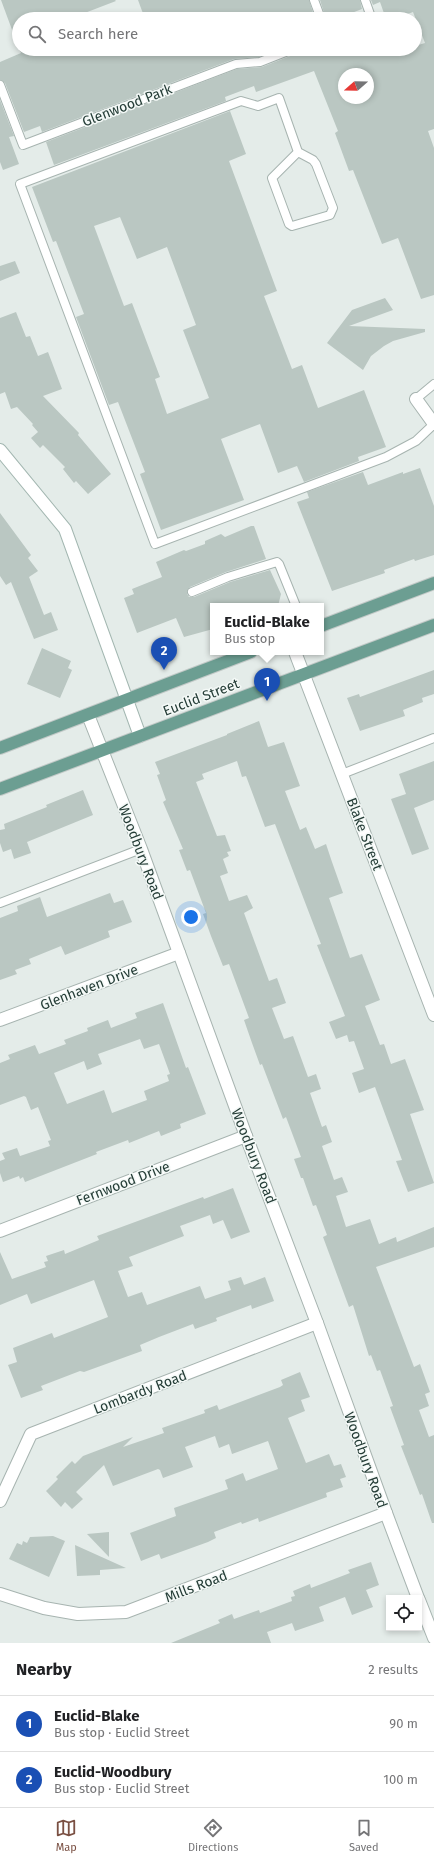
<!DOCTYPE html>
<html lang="en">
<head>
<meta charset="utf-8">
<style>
	body { margin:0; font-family:"Fira Sans",sans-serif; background:#f6f6f6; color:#202124 }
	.controls { position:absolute; right:12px; bottom:12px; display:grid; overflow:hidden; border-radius:0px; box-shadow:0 2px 6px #0003 }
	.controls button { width:36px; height:36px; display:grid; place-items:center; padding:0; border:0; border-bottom:1px solid #e0e0e0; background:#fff; color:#202124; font:20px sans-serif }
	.compass { position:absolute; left:338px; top:68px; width:36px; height:36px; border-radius:50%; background:#fff; box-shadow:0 2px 6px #0003; rotate:250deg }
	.you { position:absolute; left:191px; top:917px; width:14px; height:14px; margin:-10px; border:3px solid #fff; border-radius:50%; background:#1a73e8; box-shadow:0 0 0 6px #1a73e833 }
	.badge { display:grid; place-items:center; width:26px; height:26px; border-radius:50%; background:#7a5043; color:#fff; font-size:13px; font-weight:700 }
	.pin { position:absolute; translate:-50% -33px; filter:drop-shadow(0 1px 2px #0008) }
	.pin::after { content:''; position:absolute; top:21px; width:14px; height:12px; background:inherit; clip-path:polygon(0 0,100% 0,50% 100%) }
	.popup { position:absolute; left:210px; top:603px; width:114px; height:52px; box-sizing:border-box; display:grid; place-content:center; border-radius:0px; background:#fff; filter:drop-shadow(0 1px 3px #0005); font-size:13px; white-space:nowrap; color:#757577 }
	.popup b { font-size:15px; color:#202124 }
	.popup::after { content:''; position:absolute; left:50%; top:100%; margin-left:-8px; border:8px solid transparent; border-top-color:#fff }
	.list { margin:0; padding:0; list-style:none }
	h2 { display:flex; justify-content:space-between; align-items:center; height:52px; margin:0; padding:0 16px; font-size:17px }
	h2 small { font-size:13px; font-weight:400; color:#757577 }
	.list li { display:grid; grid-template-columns:26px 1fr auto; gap:12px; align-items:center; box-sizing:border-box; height:56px; padding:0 16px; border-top:1px solid #e0e0e0 }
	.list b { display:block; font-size:15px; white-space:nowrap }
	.list p { margin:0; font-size:13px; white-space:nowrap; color:#757577 }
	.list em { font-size:13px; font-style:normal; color:#757577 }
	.icon { flex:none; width:22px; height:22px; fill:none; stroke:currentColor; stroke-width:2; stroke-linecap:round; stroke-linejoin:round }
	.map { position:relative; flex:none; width:434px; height:1643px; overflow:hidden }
	.search { position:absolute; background:#fff; box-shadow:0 2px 6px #0003; left:12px; right:12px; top:12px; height:44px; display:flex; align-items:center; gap:10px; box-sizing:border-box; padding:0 14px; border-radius:22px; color:#757577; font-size:15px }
	.sheet { height:164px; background:#fff }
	nav { display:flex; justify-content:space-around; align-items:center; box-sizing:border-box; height:56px; border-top:1px solid #e0e0e0; background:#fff; font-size:11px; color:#757577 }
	nav a { display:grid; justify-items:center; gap:2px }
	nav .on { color:#7a5043 }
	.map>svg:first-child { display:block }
	.building { fill:#bac7c2; fill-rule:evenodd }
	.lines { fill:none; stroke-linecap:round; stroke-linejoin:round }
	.lane-casing { stroke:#a7b4b0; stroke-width:10 }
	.street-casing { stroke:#a7b4b0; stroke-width:14 }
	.secondary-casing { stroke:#a3b7b1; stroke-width:14 }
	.primary-casing { stroke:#c2c9c7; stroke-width:14 }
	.lane { stroke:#fff; stroke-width:8 }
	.street { stroke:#fff; stroke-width:12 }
	.secondary { stroke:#fff; stroke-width:12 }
	.primary { stroke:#6c9e92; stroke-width:12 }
	.labels { text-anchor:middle; stroke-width:3; stroke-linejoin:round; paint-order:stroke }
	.street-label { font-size:14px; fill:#253d37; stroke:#f4f9f7 }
</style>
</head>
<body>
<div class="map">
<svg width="434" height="1643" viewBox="0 0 434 1643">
	<rect width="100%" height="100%" fill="#e4ece9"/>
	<!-- building -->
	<g class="building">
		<polygon points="1,0 115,0 116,1 69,19 19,19 18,46"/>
		<polygon points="138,0 309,0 315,19 145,19"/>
		<polygon points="320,0 360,0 362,9 336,19 326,19"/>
		<path d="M371 0H434V129L428 131 434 148V295L421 299 398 238 382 244 353 170 349 171 335 133 338 131 314 71 256 92 254 86 225 97 226 101 54 165 46 142 237 69 262 67 295 54 298 49H415V46L425 43 413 12 394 19H386L380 2 373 5ZM344 74H368V98H344Z"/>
		<polygon points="19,49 60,49 63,56 82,49 126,49 128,56 146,49 278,49 259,57 234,59 42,132 40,126 24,132 5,83 0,80 0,62 21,53"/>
		<polygon points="0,100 14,136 9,137 19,164 3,170 0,162"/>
		<path d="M230 111 246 154 229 161 277 291 264 296 292 369 302 365 318 408 364 390 386 447 358 457 359 461 304 482 297 466 278 473 260 424 221 439 244 500 161 530 140 474 145 472 118 402 109 405 76 317 84 314 56 241 53 242 32 187ZM120 217 137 259 167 247 196 325 183 330 209 398 167 414 155 379 160 377 132 303 124 306 94 226Z"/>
		<polygon points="15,261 20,273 0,281 0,266"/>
		<polygon points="385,298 393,310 349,326 425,329 425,332 393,341 384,346 371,356 363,370 327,343 352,310"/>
		<polygon points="16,312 26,337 30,336 38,356 48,352 62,389 43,396 79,433 78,435 111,474 88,494 76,481 74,483 63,469 65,467 43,445 40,448 31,438 38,432 32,425 33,424 17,407 11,409 5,392 0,394 0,318"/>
		<polygon points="420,468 434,506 434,555 415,561 414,559 384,570 385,573 332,591 297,502 309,498 307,492 363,472 368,485 403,472 403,474"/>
		<polygon points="0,513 31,555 28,558 38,571 29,577 44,615 51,612 58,630 34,639 11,582 6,585 0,576"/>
		<polygon points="251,526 254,526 266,559 226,572 190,587 187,594 189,597 194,597 230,582 270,570 281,594 278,606 272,604 268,606 213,606 213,629 184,637 176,618 137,633 124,598 134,594 132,589 162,577 156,562 184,550 186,551 205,544 205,541 221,534 225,537"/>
		<polygon points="42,648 71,661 68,668 72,670 60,698 27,684"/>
		<polygon points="434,670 434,694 422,698 423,702 403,710 405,716 360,731 347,698 359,694 360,697"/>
		<polygon points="259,721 268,747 284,742 300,786 285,791 300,830 306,827 315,849 326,844 332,862 343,893 329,898 350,958 362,954 380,1000 365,1006 380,1045 384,1044 391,1064 405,1059 424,1110 410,1114 434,1183 408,1192 396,1161 402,1160 375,1087 359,1093 352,1073 364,1069 354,1041 349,1042 347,1035 336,1039 329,1022 345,1016 317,945 321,944 275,824 265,827 246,776 242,777 237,761 202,774 204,779 196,782 217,836 225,835 231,851 227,852 229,856 223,859 228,873 220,876 229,901 247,895 253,908 244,913 269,981 277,978 286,1003 272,1008 284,1039 293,1036 308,1077 316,1074 321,1089 310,1093 322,1127 326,1125 332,1142 322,1146 334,1180 342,1177 348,1192 336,1196 346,1227 370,1219 379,1244 396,1237 397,1242 434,1227 434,1247 376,1267 414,1367 420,1364 430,1392 425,1394 429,1406 419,1410 429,1437 434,1435 434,1523 432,1523 422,1494 420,1495 401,1446 404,1445 390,1407 393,1406 380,1370 377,1371 371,1355 369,1356 353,1305 349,1307 323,1237 327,1235 316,1205 313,1206 303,1178 301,1178 294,1159 301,1157 286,1117 283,1119 262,1064 260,1065 252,1043 244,1020 249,1018 229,964 223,966 211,936 203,914 206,913 190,870 187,871 179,850 183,849 163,802 166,800 157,775 160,774 155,762 227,735 227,734"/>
		<polygon points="434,761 434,800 414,808 429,849 412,855 391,799 406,794 399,774"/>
		<polygon points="83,790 93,815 27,842 31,853 14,859 11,849 3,852 0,843 0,830 5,829 4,824 47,807 46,805"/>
		<polygon points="110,893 114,903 123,900 132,922 108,931 110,937 65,955 61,946 29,959 31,964 15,970 17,974 0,980 0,918 18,911 17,906 40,897 47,917"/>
		<path d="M163 1003 186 1068 188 1067 206 1114 180 1124 181 1128 161 1136 159 1131 129 1143 128 1140 96 1152 97 1154 25 1182 23 1177 20 1179 19 1176 3 1182 0 1173V1161L5 1159 2 1153 17 1148 20 1156 50 1146 48 1141 51 1140 38 1107 31 1110 26 1097 24 1096 0 1105V1063L10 1059 8 1055 35 1045 39 1054 66 1044 64 1040 88 1031 87 1028 108 1020 111 1028 137 1018 135 1013ZM140 1039 144 1049 159 1044 170 1074 167 1075 169 1081 144 1091 147 1100 112 1113 104 1090 67 1104 54 1073 84 1061 87 1070 102 1064 98 1054Z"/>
		<polygon points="233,1188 250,1232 231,1239 223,1220 213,1224 210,1215 180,1226 184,1236 129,1257 133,1266 118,1271 128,1297 142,1292 147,1305 200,1286 205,1299 231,1290 228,1281 241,1277 244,1285 265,1277 274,1301 252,1309 251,1305 216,1318 217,1321 195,1329 193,1324 159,1337 140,1345 142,1351 84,1372 80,1371 41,1386 43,1390 21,1398 8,1365 17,1362 13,1348 52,1333 54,1338 108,1317 94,1280 31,1304 27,1294 0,1305 0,1252 12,1279 46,1267 44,1262 48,1261 46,1256 64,1250 65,1254 99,1240 97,1236 203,1197 204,1199"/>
		<polygon points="300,1372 310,1397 301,1400 305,1411 288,1418 306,1463 329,1454 334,1466 341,1464 346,1477 340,1479 343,1487 326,1493 327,1497 259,1522 258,1518 242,1524 241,1522 214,1532 216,1538 208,1542 161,1559 159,1554 141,1561 130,1533 176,1516 174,1508 228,1489 225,1480 243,1473 246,1481 278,1469 268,1441 232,1454 229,1444 219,1448 215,1436 185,1447 193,1467 163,1478 160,1470 158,1469 113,1486 104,1465 76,1492 83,1499 72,1509 65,1502 61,1507 46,1491 58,1479 56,1477 72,1461 75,1464 83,1456 133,1437 123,1447 164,1433 162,1428 205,1413 204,1410 217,1405 219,1410 280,1387 283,1385 281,1380"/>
		<polygon points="109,1532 109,1557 87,1534"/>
		<polygon points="53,1536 65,1541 49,1577 9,1559 17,1543 22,1545 23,1541 27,1543 30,1537"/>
		<polygon points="75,1545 126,1568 100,1570 100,1575 77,1576"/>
		<polygon points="371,1562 379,1585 366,1590 373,1607 352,1615 345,1597 319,1607 324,1621 295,1631 292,1623 267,1632 271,1643 171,1643 220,1623 218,1620 232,1614 234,1619 259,1610 260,1613 292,1601 291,1597 295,1596 293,1591 310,1584 311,1588 350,1573 348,1570"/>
	</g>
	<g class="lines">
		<!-- lane casing -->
		<g class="lane-casing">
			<g id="lane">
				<polyline points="314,0 321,19"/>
				<polyline points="365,0 371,17 366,19"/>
				<polyline points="0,85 23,145 236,64 260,62 293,49"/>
				<polyline points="298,152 272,178 289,224 292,226 330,215 333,208 316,164 313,160 298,152 279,98 258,106 241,101 20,184 155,544 386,457 416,441 434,424"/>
				<polyline points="416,399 434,384"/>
				<polyline points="192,592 228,577 277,562 279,564 296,606"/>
				<polyline points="342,774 434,738"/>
				<polyline points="0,903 141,849"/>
			</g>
		</g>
		<!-- street casing -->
		<g class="street-casing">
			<g id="street">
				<polyline points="416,399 434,424"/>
				<polyline points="295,652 434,1015"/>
				<polyline points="88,715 141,849 246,1136 317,1323 386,1513 418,1598"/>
				<polyline points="0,1020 179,953"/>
				<polyline points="0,1231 246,1136"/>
				<polyline points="0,1501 31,1434 317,1323"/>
				<polyline points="0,1594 44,1608 78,1614 126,1612 386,1513"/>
				<polyline points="419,1600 434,1638"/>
			</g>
		</g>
		<!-- secondary casing -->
		<g class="secondary-casing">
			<polyline id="secondary" points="0,450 65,529 140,736"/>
		</g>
		<!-- primary casing -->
		<g class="primary-casing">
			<g id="primary">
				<polyline points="321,626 434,583"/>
				<polyline points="0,748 251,652"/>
				<polyline points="0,789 434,625"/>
			</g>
		</g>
		<!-- lane -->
		<use href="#lane" class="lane"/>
		<!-- street -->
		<use href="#street" class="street"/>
		<!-- secondary -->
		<use href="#secondary" class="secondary"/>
		<!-- primary -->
		<use href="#primary" class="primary"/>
	</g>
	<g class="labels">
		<!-- street labels -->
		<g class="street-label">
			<text transform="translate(127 105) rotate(-21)" y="5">Glenwood Park</text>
			<text transform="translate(201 697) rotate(-21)" y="5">Euclid Street</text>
			<text transform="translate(365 834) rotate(69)" y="5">Blake Street</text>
			<text transform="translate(141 852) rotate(69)" y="5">Woodbury Road</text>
			<text transform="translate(89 987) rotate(-21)" y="5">Glenhaven Drive</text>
			<text transform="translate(254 1156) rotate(69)" y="5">Woodbury Road</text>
			<text transform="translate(123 1183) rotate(-21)" y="5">Fernwood Drive</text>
			<text transform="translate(140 1392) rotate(-21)" y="5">Lombardy Road</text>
			<text transform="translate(366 1460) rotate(70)" y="5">Woodbury Road</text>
			<text transform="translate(196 1586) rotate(-21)" y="5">Mills Road</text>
		</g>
	</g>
</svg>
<div class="controls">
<button><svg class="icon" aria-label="locate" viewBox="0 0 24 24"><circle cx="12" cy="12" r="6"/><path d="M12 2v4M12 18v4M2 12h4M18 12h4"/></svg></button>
</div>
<svg class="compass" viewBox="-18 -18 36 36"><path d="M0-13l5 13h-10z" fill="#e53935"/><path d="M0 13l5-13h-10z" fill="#757577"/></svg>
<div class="you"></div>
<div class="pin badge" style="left:267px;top:701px;background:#1a4fb4">1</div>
<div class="popup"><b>Euclid-Blake</b>Bus stop</div>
<div class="pin badge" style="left:164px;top:670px;background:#1a4fb4">2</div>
<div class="search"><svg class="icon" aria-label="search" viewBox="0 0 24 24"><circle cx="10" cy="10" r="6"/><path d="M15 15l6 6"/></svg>Search here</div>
</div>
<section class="sheet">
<h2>Nearby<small>2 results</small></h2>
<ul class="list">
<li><span class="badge" style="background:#1a4fb4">1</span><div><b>Euclid-Blake</b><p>Bus stop · Euclid Street</p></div><em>90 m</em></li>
<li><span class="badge" style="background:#1a4fb4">2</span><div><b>Euclid-Woodbury</b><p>Bus stop · Euclid Street</p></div><em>100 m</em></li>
</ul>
</section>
<nav>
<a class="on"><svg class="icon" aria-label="map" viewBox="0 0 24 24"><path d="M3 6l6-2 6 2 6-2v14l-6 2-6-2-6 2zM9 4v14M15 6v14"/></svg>Map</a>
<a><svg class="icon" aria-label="directions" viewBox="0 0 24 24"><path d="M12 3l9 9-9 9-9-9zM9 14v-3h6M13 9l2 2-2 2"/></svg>Directions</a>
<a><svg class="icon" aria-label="saved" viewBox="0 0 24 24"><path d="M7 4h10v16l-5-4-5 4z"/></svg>Saved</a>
</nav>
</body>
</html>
